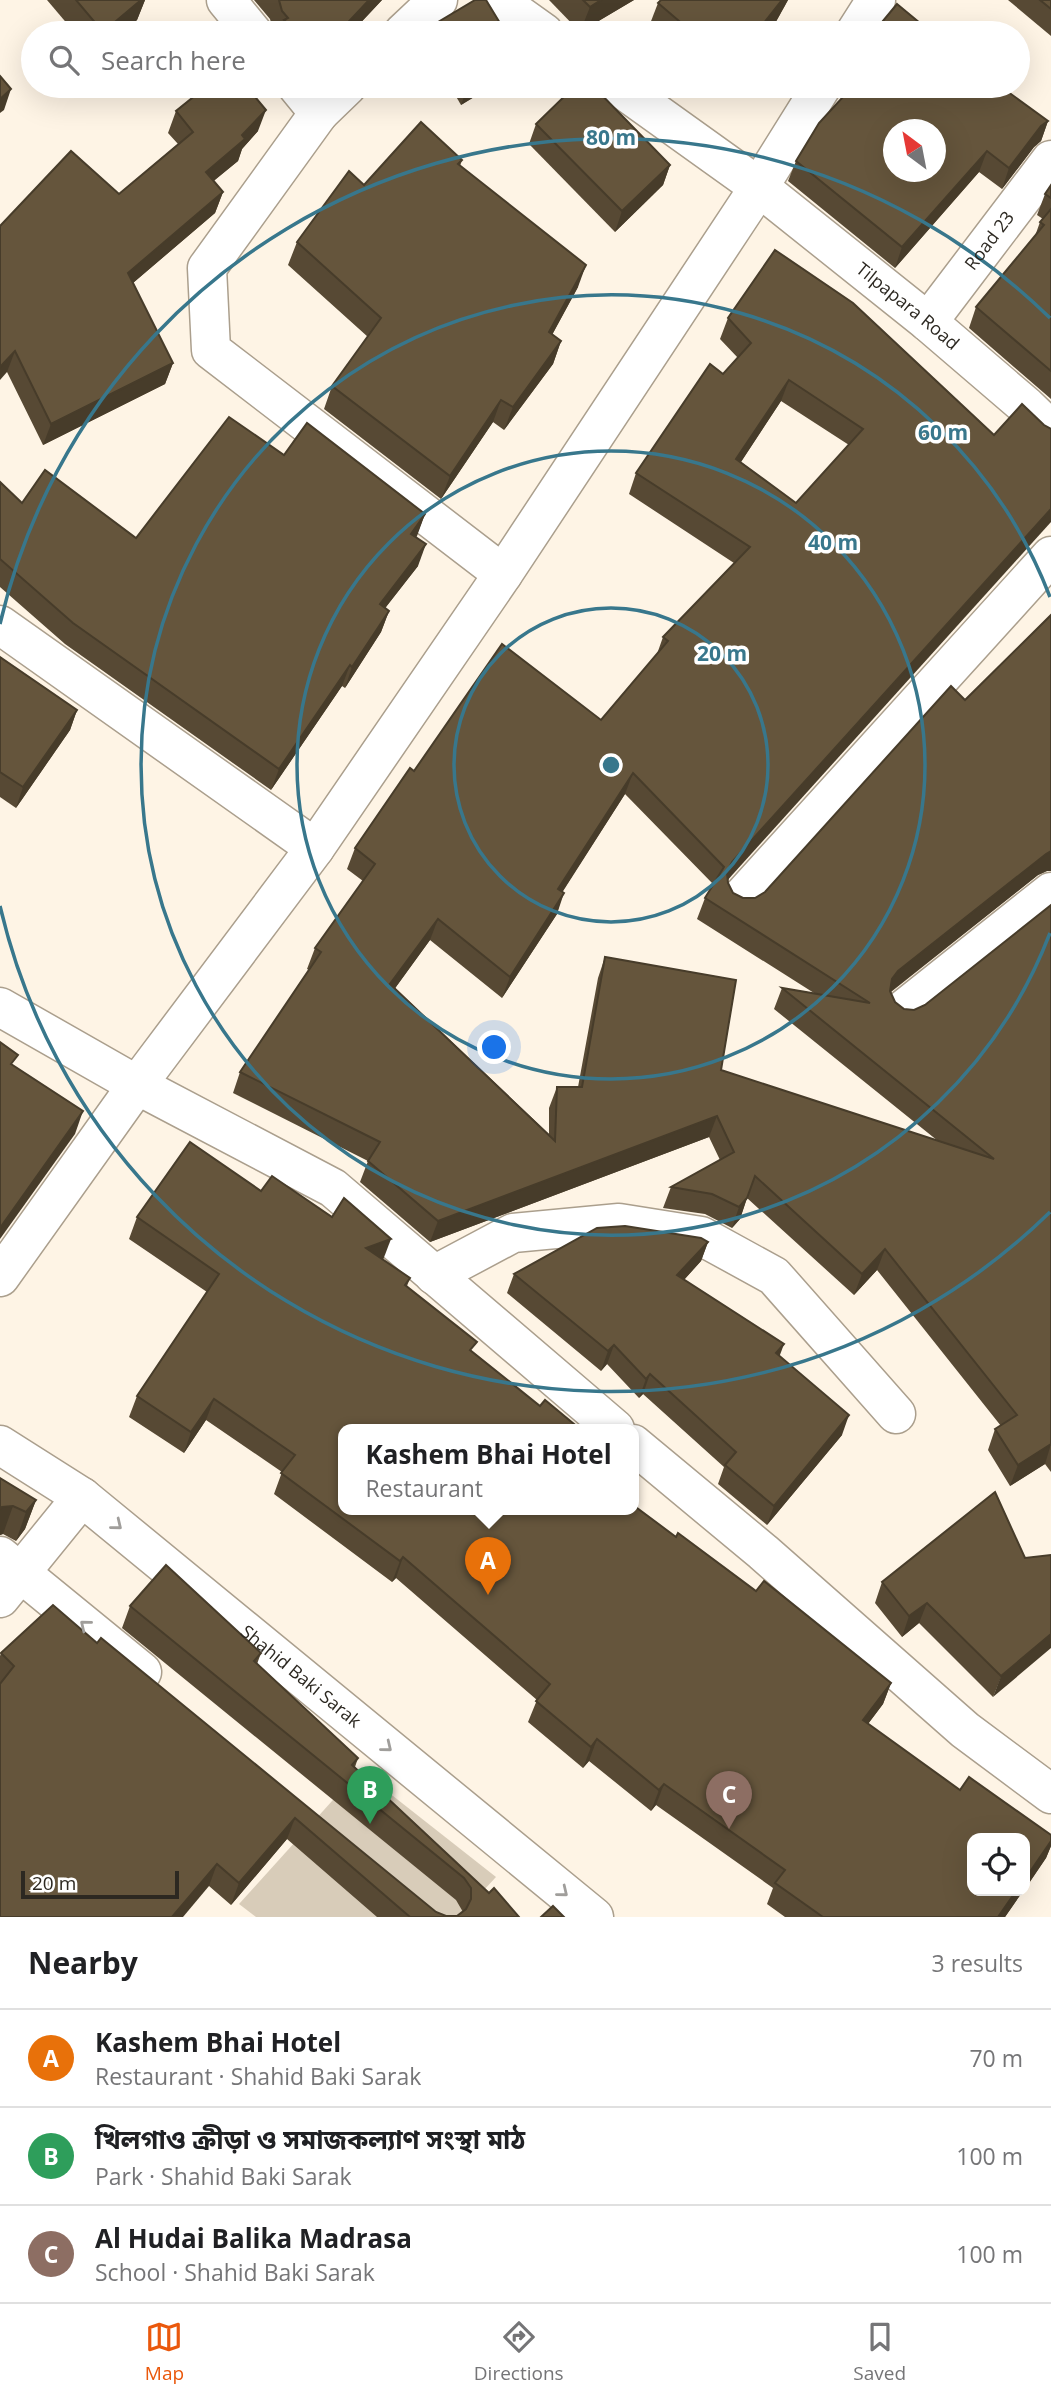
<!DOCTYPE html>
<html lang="en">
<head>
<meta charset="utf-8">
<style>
	body { margin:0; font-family:"Open Sans","Noto Sans Bengali",sans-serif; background:#f6f6f6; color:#202124 }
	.controls { position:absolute; right:21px; bottom:21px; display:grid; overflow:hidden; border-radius:14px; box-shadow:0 7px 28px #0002 }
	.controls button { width:63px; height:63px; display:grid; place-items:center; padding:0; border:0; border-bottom:2px solid #e0e0e0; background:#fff; color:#202124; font:35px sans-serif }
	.compass { position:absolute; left:883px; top:119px; width:63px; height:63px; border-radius:50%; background:#fff; box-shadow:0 7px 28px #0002; rotate:328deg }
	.scale { position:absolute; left:21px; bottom:18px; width:158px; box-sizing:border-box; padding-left:7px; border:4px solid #2c2821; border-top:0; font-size:19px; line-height:24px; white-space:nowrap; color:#2c2821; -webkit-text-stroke:5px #fff; paint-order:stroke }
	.you { position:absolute; left:495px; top:1048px; width:24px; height:24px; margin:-18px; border:5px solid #fff; border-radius:50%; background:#1a73e8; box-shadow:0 0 0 10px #1a73e833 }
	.badge { display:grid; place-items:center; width:46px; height:46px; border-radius:50%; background:#ea580c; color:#fff; font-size:23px; font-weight:700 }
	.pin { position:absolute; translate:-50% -58px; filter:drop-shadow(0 2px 4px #0008) }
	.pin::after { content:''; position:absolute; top:37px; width:24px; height:21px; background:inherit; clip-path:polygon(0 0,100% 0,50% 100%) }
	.popup { position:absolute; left:338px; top:1424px; width:301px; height:91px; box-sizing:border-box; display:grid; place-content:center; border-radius:14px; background:#fff; filter:drop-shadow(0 2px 5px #0005); font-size:23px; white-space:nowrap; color:#757577 }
	.popup b { font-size:26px; color:#202124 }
	.popup::after { content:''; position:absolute; left:50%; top:100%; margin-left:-14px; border:14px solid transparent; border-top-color:#fff }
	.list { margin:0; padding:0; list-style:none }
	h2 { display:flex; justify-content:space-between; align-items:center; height:91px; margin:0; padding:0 28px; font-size:30px }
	h2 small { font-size:23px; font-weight:400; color:#757577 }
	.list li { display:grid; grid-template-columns:46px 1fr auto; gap:21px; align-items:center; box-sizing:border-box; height:98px; padding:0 28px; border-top:2px solid #e0e0e0 }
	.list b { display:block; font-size:26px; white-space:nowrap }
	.list p { margin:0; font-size:23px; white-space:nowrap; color:#757577 }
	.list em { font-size:23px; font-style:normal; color:#757577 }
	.icon { flex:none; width:38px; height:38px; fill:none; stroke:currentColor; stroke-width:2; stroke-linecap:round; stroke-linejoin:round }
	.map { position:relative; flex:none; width:1051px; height:1917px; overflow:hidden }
	.search { position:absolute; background:#fff; box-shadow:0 7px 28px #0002; left:21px; right:21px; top:21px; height:77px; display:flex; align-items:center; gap:18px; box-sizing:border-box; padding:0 24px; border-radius:38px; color:#757577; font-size:26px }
	.sheet { height:385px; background:#fff }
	nav { display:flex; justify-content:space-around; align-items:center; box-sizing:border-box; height:98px; border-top:2px solid #e0e0e0; background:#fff; font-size:19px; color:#757577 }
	nav a { display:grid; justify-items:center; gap:4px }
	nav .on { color:#ea580c }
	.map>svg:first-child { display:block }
	.green { fill:#d8ccb9 }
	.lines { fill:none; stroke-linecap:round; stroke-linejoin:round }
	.minor-casing { stroke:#ab9f8d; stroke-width:41 }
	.minor { stroke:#fff; stroke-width:38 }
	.wall { fill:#574934; fill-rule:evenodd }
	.shaded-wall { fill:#473c2a }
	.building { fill:#65553c; stroke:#473c2a; stroke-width:2; fill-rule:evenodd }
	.oneway { stroke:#a09e9b }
	.ring { fill:none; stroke:#38778c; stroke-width:3.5 }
	.labels { text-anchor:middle; stroke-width:7; stroke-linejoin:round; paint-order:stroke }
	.street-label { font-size:18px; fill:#2c2821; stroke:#fff }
	.centre { fill:#38778c; stroke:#fff; stroke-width:3.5 }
	.ring-label { font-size:21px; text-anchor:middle; font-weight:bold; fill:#38778c; stroke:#fff; stroke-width:7; stroke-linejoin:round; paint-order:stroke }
</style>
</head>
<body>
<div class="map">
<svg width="1051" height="1917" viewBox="0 0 1051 1917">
	<rect width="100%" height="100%" fill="#fef4e5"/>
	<!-- green -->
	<polygon class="green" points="360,1770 496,1877 459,1917 256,1917 239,1904"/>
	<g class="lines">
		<!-- minor casing -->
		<g class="minor-casing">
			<g id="minor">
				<polyline points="226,0 253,33"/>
				<polyline points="498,0 544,33"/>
				<polyline points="403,33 438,0"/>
				<polyline points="855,33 876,0"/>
				<polyline points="297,86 319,113 347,86"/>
				<path id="s1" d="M618 86 759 187 928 322 1026 406 1051 430"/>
				<polyline points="319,113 207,268 211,350 503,574"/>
				<path id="s2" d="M928 322 1051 160"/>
				<polyline points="0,625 315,848"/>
				<polyline points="741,898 1051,556"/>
				<polyline points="0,1007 137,1085 333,1188 615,1429"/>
				<polyline points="904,1009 1051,892"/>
				<polyline points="434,1275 513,1233 619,1223 701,1236 774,1276 896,1414"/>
				<polyline points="0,1277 137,1085 315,848 503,574 759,187 822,86"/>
				<polyline points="633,1444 763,1552 965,1730 1051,1794"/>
				<path id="s3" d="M0 1445 82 1497 594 1917"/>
				<polyline points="0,1556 142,1672"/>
				<polyline points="0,1598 82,1497"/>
			</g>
		</g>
		<!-- minor -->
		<use href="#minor" class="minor"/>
	</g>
	<!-- wall -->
	<g class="wall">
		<polygon points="47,0 145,0 137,20 122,33 75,33"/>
		<polygon points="254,0 382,0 351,33 274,33 270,19"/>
		<polygon points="549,0 634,0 580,32"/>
		<polygon points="661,0 788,0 773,27 767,33 654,33 648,29 658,3"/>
		<polygon points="1008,0 1051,0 1051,36"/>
		<polygon points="433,25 506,33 430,33"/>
		<polygon points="450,86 492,86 461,105"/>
		<polygon points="715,86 725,86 721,91"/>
		<polygon points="176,111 258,131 242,149 238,161 213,181 223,192 215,213 133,283 173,363 165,384 43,445 7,372 0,226 119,194 178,144 168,133"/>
		<polygon points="1048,121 1041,141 1034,147 1002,189 979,172 895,268 788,181 796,161"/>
		<polygon points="536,124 670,165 663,185 615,232 529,144"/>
		<polygon points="462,160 460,166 578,287 552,335 561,341 553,364 504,430 493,422 441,499 324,409 332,386 368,337 288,265 297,242 364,185"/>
		<polygon points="1051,185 1051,399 969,328 976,307 1035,236 1040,222 1043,219 1037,215 1045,194"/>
		<path d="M728 318 994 435 728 880V883L733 893 743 898H755L1047 871 1038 875 891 992 895 1002 904 1009 914 1010 925 1005 1051 905V1472L1045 1464 1010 1486 988 1450 995 1429 1001 1426 877 1270 854 1295 747 1198 740 1219 732 1228 705 1214 663 1208 671 1187 720 1160 709 1137 430 1242 360 1182 368 1161 233 1093 240 1072 309 970 307 969 315 948 363 881 347 869 355 848 414 771 601 720 657 654 663 637 734 563 629 494 636 473 738 358 720 339ZM781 401 849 445 796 503 741 462ZM625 794 713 884 705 898 697 919 814 993 782 988 774 1009 938 1141 721 1070 605 957 598 978 578 1087H557L549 1108V1134L395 988 430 940 502 998 557 914 562 892Z"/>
		<polygon points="284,455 425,514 416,537 418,566 385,608 389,611 381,632 345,688 342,686 271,790 65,644 0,587 0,482 22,503 136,538"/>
		<polygon points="0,657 77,710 70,730 16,808 0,797"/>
		<polygon points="261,1191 383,1260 410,1278 407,1286 473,1352 540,1406 580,1429 343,1429 676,1537 891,1683 883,1704 868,1724 960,1790 1051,1835 1051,1846 1046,1858 1025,1889 1025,1838 1023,1891 1005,1917 785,1917 767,1904 773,1888 656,1805 651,1811 589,1761 583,1768 528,1722 537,1700 396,1578 392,1582 274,1494 282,1472 206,1420 184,1453 129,1417 137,1396 207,1292 129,1239 137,1217"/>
		<polygon points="708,1242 701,1261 684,1280 779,1356 842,1435 767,1525 718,1484 724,1467 643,1394 639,1398 607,1364 601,1371 507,1293 514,1274"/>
		<polygon points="0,1478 36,1500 25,1529 16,1541 3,1534 0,1535"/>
		<polygon points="1051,1555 993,1697 919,1623 902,1637 875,1603 882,1582 1025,1558"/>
		<polygon points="130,1606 261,1653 257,1664 358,1758 355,1767 489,1893 519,1917 377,1917 287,1839 231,1905 209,1886 0,1682 0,1656 1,1653 97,1643 436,1912 446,1916 457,1916 463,1912 456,1900 122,1628"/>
	</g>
	<!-- shaded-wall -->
	<g class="shaded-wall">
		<polygon points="141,0 145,0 137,20 122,33 102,33"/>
		<polygon points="369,0 382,0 351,33 338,33"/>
		<polygon points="601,0 634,0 580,32 590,7"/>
		<polygon points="782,0 788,0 773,27 767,33 756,33"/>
		<polygon points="468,86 492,86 461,105"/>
		<polygon points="11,89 4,110 0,113 0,99"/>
		<polygon points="266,110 258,131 242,149 238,161 198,194 206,172"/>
		<polygon points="1048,121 1041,141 1034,147 1002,189 1009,168 1041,126"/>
		<polygon points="987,151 979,172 895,268 902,247"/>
		<polygon points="670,165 663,185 615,232 622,211"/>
		<polygon points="223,192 215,213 120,294 128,273"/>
		<polygon points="586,265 578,287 541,355 549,332"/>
		<polygon points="561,341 553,364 504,430 513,407"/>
		<polygon points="15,351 7,372 0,380 0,367"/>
		<polygon points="173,363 165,384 43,445 51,424"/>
		<polygon points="789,380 781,401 729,480 736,459"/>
		<polygon points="501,400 493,422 441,499 450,476"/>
		<polygon points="1051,509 1051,522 725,883 727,872 732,862"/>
		<polygon points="425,514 417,536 403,556 411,534"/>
		<polygon points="426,544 418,566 372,625 380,604"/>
		<polygon points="389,611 381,632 345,688 352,667"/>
		<polygon points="350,665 342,686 271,790 279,769"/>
		<polygon points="77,710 70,730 16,808 23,787"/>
		<polygon points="633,773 625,794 551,910 558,889"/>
		<polygon points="1051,851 1051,871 1047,871 1038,875 890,992 892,979 898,971 1046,854"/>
		<polygon points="564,893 557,914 502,998 510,977"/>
		<polygon points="438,919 430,940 383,1005 390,984"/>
		<polygon points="83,1111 75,1134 0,1239 0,1228"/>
		<polygon points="717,1116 709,1137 430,1242 438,1221"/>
		<polygon points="747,1198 740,1219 732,1228 739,1207"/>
		<polygon points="391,1239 383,1260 366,1248"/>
		<polygon points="708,1242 701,1261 670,1295 677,1275"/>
		<polygon points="885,1249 877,1270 854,1295 862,1274"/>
		<polygon points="784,1344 777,1363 776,1353"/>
		<polygon points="614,1345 607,1364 601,1371 608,1351"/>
		<polygon points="650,1374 643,1394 639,1398 646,1379"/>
		<polygon points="214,1399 206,1420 184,1453 191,1432"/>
		<polygon points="849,1415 842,1435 767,1525 774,1506"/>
		<polygon points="1051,1444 1045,1464 1010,1486 1018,1465"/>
		<polygon points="36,1500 25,1529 16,1541 26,1512"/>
		<polygon points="13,1506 3,1534 0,1535 0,1509 2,1507"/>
		<polygon points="403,1557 396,1578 392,1582 400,1561"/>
		<polygon points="927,1603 919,1623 902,1637 909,1616"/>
		<polygon points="1051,1634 1051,1648 993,1697 1001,1676"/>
		<polygon points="891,1683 883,1704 855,1741 863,1720"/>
		<polygon points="597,1739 589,1761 583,1768 591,1747"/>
		<polygon points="664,1784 656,1805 651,1811 659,1790"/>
		<polygon points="295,1818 287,1839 231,1905 239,1883"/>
		<polygon points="1051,1841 1051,1846 1046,1858 1025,1889 1025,1879"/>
		<polygon points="217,1864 209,1886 183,1917 172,1917"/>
		<polygon points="1016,1891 1023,1891 1005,1917 998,1917"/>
	</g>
	<!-- building -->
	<g class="building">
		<polygon points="76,0 141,0 103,32"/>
		<polygon points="279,0 369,0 338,33 299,33 284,20 288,18 282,11"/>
		<polygon points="475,0 486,0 506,33 438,33 433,25"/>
		<polygon points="583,0 601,0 590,7"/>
		<polygon points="661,0 782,0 756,33 693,33 658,3"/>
		<polygon points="1040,0 1051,0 1051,9"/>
		<polygon points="897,4 932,33 873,33"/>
		<polygon points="0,76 11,89 0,99"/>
		<polygon points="207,86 246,86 266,110 242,135 245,139 206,172 223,192 128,273 173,363 51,424 15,351 0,367 0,226 71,151 119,194 193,132 176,111"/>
		<polygon points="575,86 593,86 670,165 622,211 536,124"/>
		<path d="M853 86H1000L1048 121 1041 126 1009 168 987 151 902 247 796 161 819 123ZM893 130H935V172H893Z"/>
		<polygon points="421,122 462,160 458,164 586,265 549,332 561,341 513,407 501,400 450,476 332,386 381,318 297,242 349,171 364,185"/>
		<polygon points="1051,185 1051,198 1045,194"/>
		<polygon points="1051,209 1051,371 976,307 1044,225 1040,222"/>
		<path d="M775 250 853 303 994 435 1022 404 1044 425 1051 429V509L732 862 727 872 728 883 733 893 743 898H755L765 892 951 686 965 700 1051 615V851L1046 854 898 971 892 979 890 991 895 1002 904 1009 914 1010 925 1005 1051 905V1444L1018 1465 995 1429 1017 1415 885 1249 862 1274 755 1176 747 1198 739 1207 712 1194 671 1187 734 1152 717 1116 438 1221 368 1161 380 1142 240 1072 321 952 315 948 375 864 355 848 410 768 414 771 502 644 601 720 668 641 663 637 750 547 636 473 710 364 723 374 751 343 728 318ZM789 380 863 429 796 503 736 459ZM633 773 724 867 705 898 870 1003 782 988 994 1159 721 1070 736 980 605 957 582 1087H557L555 1141 390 984 438 919 510 977 564 893 558 889Z"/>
		<polygon points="229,417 284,455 307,423 425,514 411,534 426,544 380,604 389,611 352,667 350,665 279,769 73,623 0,559 0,482 22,503 45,470 136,538"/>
		<polygon points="0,657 77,710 23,787 0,772"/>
		<polygon points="0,1042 18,1055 11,1064 83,1111 0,1228"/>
		<polygon points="190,1142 261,1191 272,1176 332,1217 344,1198 391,1239 366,1248 410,1278 405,1285 477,1342 470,1350 540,1406 545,1400 580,1429 343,1429 343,1509 633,1509 633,1505 676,1537 678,1533 756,1591 764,1581 891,1683 863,1720 960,1790 969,1777 1051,1835 1051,1841 1025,1879 1025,1838 972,1838 972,1891 1016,1891 998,1917 823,1917 775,1883 785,1870 664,1784 659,1790 597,1739 591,1747 536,1701 550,1684 403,1557 400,1561 281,1473 295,1455 214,1399 191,1432 137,1396 219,1274 137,1217"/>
		<polygon points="625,1226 701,1238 708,1242 677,1275 784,1344 776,1353 849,1415 774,1506 725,1465 736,1452 650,1374 646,1379 614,1345 608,1351 514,1274 597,1228"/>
		<polygon points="0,1478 36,1500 26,1512 13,1506 2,1507 0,1509"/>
		<polygon points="995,1492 1025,1558 1051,1555 1051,1634 1001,1676 927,1603 909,1616 882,1582"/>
		<polygon points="166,1565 261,1653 254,1661 358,1758 352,1765 489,1893 494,1888 519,1917 410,1917 295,1818 239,1883 217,1864 172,1917 0,1917 0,1684 14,1666 1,1653 53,1605 97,1643 101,1638 436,1912 446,1916 457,1916 466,1909 471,1899 471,1888 464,1878 130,1606"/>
		<polygon points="553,1906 564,1917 541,1917"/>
	</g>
	<!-- one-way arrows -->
	<defs><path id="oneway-chevron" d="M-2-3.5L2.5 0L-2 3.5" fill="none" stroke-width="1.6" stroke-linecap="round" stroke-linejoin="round" transform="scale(1.75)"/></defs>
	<g class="oneway">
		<use href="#oneway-chevron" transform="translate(117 1525) rotate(39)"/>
		<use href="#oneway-chevron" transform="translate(85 1625) rotate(-141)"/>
		<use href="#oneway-chevron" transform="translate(387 1747) rotate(39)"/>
		<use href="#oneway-chevron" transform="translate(563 1892) rotate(39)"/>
	</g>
	<!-- distance rings -->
	<g class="ring">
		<circle cx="611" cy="765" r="157"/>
		<circle cx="611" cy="765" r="314"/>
		<path d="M1050 933A470 470 0 1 1 1050 597"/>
		<path d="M1050 1212A627 627 0 0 1 0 906M0 624A627 627 0 0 1 1050 318"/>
	</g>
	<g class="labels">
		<!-- street labels -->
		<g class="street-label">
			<text dy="6" stroke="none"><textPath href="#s2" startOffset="102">Road 23</textPath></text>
			<text dy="6" stroke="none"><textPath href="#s1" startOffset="364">Tilpapara Road</textPath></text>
			<text dy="6" stroke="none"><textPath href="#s3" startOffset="380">Shahid Baki Sarak</textPath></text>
		</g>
	</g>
	<circle cx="611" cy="765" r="10" class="centre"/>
	<g class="ring-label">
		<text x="611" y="145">80 m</text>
		<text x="943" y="440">60 m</text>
		<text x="833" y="550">40 m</text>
		<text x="722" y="661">20 m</text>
	</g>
</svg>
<div class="controls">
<button><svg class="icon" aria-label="locate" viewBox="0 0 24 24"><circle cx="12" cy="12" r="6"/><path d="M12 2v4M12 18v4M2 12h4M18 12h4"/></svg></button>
</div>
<svg class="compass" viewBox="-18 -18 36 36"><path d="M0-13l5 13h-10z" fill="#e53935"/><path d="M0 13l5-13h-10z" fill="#757577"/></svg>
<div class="scale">20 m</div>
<div class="you"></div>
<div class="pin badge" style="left:488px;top:1595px;background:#e8710a">A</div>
<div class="popup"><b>Kashem Bhai Hotel</b>Restaurant</div>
<div class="pin badge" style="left:370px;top:1824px;background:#2e9e5b">B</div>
<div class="pin badge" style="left:729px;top:1829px;background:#8d6e63">C</div>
<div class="search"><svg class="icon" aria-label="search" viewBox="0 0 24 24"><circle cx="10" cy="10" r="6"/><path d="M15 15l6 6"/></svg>Search here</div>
</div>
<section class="sheet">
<h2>Nearby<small>3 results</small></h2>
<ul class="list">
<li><span class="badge" style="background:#e8710a">A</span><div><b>Kashem Bhai Hotel</b><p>Restaurant · Shahid Baki Sarak</p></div><em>70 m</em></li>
<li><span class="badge" style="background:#2e9e5b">B</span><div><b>খিলগাও ক্রীড়া ও সমাজকল্যাণ সংস্থা মাঠ</b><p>Park · Shahid Baki Sarak</p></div><em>100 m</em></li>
<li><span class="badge" style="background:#8d6e63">C</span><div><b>Al Hudai Balika Madrasa</b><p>School · Shahid Baki Sarak</p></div><em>100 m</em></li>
</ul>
</section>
<nav>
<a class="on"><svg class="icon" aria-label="map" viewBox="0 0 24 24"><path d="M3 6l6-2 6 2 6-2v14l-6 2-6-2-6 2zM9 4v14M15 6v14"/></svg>Map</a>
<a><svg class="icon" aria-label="directions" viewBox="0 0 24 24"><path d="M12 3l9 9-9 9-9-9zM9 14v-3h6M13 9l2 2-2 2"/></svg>Directions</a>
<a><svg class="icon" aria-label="saved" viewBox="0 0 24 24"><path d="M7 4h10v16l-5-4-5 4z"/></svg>Saved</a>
</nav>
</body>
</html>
